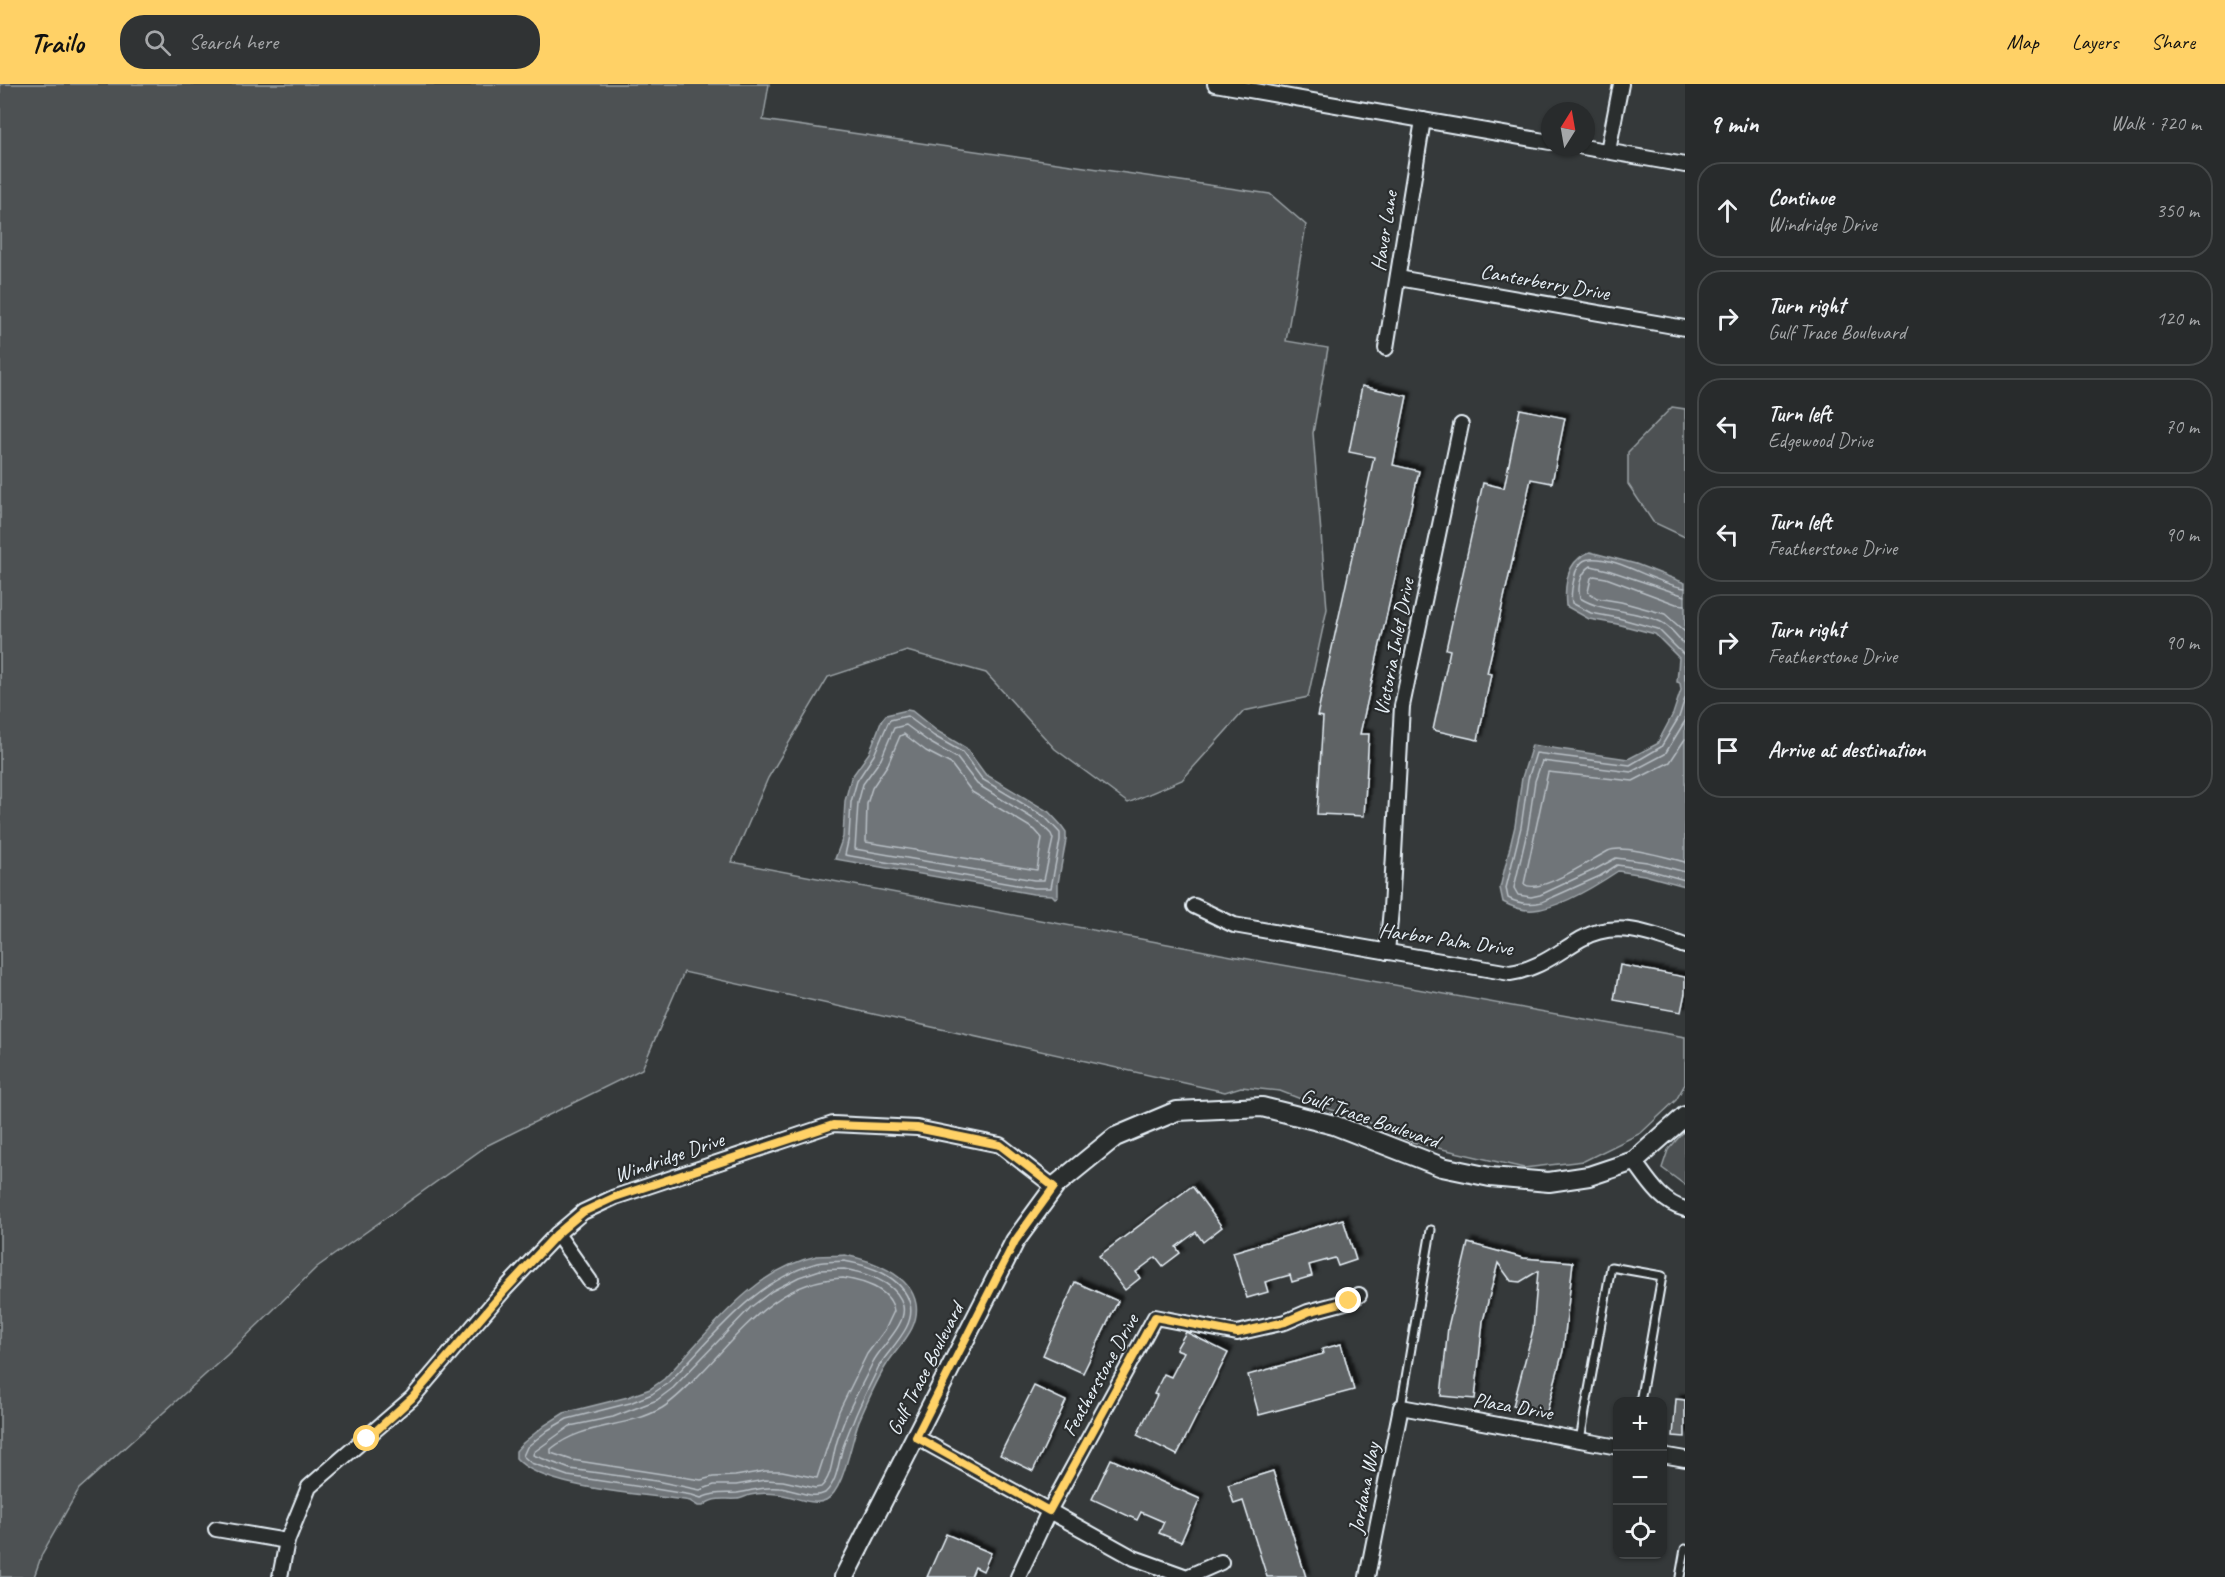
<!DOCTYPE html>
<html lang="en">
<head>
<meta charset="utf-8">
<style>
	body { margin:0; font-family:Caveat,sans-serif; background:#303334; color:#f1f3f6 }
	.controls { position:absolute; right:18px; bottom:18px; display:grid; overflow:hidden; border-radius:12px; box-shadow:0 2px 4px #0004 }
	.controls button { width:54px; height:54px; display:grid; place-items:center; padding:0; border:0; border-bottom:2px solid #444748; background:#282b2c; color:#f1f3f6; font:30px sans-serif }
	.compass { position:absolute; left:1541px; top:18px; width:54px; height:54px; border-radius:50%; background:#282b2c; box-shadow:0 2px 4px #0004; rotate:11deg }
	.stop { position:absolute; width:18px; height:18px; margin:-14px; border:4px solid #ffd166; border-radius:50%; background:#fff }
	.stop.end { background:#ffd166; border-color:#fff; box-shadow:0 2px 6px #0008 }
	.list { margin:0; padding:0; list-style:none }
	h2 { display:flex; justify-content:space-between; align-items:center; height:78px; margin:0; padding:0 24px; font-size:26px }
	h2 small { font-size:20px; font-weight:400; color:#a5a7a9 }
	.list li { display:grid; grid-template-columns:39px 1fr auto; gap:18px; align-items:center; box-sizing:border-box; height:96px; margin:0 12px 12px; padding:0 12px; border:2px solid #444748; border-radius:24px }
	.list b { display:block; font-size:22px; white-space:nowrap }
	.list p { margin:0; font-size:20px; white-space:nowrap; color:#a5a7a9 }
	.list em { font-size:20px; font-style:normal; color:#a5a7a9 }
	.icon { flex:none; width:33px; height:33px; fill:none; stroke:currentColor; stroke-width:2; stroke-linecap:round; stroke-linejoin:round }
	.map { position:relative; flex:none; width:1685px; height:1493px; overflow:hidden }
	header { display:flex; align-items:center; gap:36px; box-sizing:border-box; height:84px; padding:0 30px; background:#ffd166; color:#111 }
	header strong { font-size:28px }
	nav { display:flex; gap:33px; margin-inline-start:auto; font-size:21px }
	.search { width:420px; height:54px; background:#303334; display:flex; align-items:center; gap:15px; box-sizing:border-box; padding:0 21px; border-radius:24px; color:#a5a7a9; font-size:22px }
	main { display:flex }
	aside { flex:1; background:#282b2c }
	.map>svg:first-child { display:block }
	.green { fill:#4d5152; stroke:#9aa1a5; stroke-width:1.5 }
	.water { fill:#707579; stroke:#a0a7ac; stroke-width:1.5 }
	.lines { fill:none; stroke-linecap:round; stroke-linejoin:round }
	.shore { stroke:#b8bfc5; stroke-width:1.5 }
	.building { fill:#5f6365; stroke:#e8f1f8; stroke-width:1.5; filter:url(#shadow) }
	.service-casing { stroke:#e8f1f8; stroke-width:11 }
	.minor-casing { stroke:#e8f1f8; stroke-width:18 }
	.tertiary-casing { stroke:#e8f1f8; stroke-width:22 }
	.service { stroke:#2a2d2e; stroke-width:7 }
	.minor { stroke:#2a2d2e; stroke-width:14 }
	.tertiary { stroke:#2a2d2e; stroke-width:18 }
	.route { stroke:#ffd166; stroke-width:8 }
	.labels { text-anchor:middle; stroke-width:4.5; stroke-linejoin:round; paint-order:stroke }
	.street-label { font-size:21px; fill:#e8f1f8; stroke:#2a2d2e }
</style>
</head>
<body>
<header>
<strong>Trailo</strong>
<div class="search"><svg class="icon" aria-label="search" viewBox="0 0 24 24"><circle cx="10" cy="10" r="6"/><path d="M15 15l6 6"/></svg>Search here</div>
<nav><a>Map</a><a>Layers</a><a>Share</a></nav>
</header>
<main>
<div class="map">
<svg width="1685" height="1493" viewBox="0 0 1685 1493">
	<defs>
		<filter id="shadow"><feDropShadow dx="4.5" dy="-4.5" stdDeviation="1.5" flood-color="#0009"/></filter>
	</defs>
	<rect width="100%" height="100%" fill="#35393a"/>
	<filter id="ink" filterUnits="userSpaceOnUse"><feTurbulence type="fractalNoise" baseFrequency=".0167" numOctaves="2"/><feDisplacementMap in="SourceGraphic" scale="12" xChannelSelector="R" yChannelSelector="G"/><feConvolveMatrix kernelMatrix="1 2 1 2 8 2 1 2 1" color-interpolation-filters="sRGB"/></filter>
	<g filter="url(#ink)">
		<!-- green -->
		<g class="green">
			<polygon points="0,0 769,0 763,36 1270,110 1306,141 1286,257 1328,264 1313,349 1327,525 1308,613 1244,627 1182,696 1128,719 1055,665 986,589 907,567 828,593 768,694 732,778 1226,871 1685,953 1685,1000 1676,1016 1641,1049 1584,1077 1524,1084 1412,1058 1359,1034 1319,1022 1280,1007 1241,1003 1225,1008 684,888 642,985 488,1061 317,1183 227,1271 79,1405 42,1470 34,1493 0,1493"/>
			<polygon points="1672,323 1685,325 1685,453 1653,438 1628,400 1628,368"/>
			<polygon points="1685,1046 1685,1101 1662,1084 1668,1066"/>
		</g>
		<!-- water -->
		<g class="water">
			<path d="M1590 468 1636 480 1685 499V802L1644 791 1618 787C1597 801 1560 824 1534 826 1523 827 1512 823 1503 818L1500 804 1515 742 1522 694 1532 661 1628 675 1657 660 1673 630 1681 606 1680 599 1677 598 1679 574 1655 550 1617 540 1589 535 1566 522C1564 500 1567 476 1590 468Z"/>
			<polygon points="907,626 912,627 937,647 966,664 985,690 1049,728 1061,741 1066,748 1066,756 1058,799 1058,812 1055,814 1052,811 1033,810 835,775 843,753 845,717 851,694 869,669 882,636 886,631"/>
			<path d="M845 1171C870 1176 911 1190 916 1220 920 1244 899 1261 887 1280 876 1297 867 1319 859 1337 851 1357 844 1407 826 1416 812 1423 792 1411 777 1410 768 1409 759 1409 750 1411 746 1412 741 1415 737 1415 724 1416 713 1412 703 1422H698L690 1417C648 1410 543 1406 516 1374V1367L523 1359 545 1341 564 1329 628 1313 650 1305 664 1295C708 1250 751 1186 817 1172 826 1171 836 1172 845 1171Z"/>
		</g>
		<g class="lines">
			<!-- shore -->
			<g class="shore">
				<path d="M1685 504C1658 501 1617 472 1590 475 1580 475 1575 487 1574 495 1572 504 1570 510 1572 519L1591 529 1618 534 1658 545 1684 571 1685 596"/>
				<path d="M1685 512 1608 486 1591 482C1581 488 1577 503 1580 514 1604 529 1635 525 1661 538 1670 542 1678 554 1685 561"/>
				<polyline points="1685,521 1676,520 1606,494 1594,492 1591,494 1588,508 1597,514 1621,518 1665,530 1685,548"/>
				<path d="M1685 614 1679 633 1661 663 1630 681 1536 669 1528 695 1521 743 1506 804 1508 814C1519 820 1530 821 1542 818L1600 792 1617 781 1645 785 1685 796"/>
				<polygon points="907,632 934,652 962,668 982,695 1045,733 1060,749 1060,756 1051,804 1034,804 845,771 849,753 851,718 857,697 874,671 888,639 890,636"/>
				<polyline points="1685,637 1665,670 1631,688 1542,677 1535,697 1528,744 1514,804 1518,811 1531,813 1540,811 1596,785 1616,774 1647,778 1685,788"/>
				<polygon points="906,641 929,658 957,674 977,700 1040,739 1051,750 1053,755 1044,796 1034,796 855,765 858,719 863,700 881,675 894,644"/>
				<polygon points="904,650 926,667 951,680 972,708 1035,746 1042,754 1037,786 866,758 867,720 872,704 888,680 900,652"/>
				<path d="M1685 655 1670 678 1633 697 1548 688 1524 800C1539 812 1592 775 1608 767 1622 760 1669 774 1685 778"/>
				<path d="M844 1177C868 1181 903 1192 910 1220 916 1244 888 1265 878 1284 870 1302 860 1319 853 1338 849 1346 846 1355 843 1363 838 1379 838 1397 825 1409 811 1416 794 1405 779 1404 762 1402 753 1407 737 1409 723 1410 715 1408 701 1414L692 1411 655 1405 568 1392 531 1379 523 1372 527 1363 548 1346 567 1335 630 1319 652 1310 668 1299C713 1254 752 1197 817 1179 825 1177 835 1178 844 1177Z"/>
				<path d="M844 1185C865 1189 898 1198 903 1222 907 1241 881 1262 873 1278 864 1297 853 1316 845 1335 842 1344 838 1352 836 1361 832 1375 832 1393 821 1403L815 1404 783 1397 765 1396 736 1401H714L700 1406 656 1397 570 1385 533 1371 534 1368 570 1342 613 1333 657 1316 673 1304 751 1223 772 1207 799 1193 820 1186Z"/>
				<path d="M843 1194C862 1197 891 1205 894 1227L885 1246 867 1270 839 1327 817 1394 782 1387H765L735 1392 713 1393 701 1396 572 1376 551 1369V1365C584 1338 626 1345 662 1324 678 1314 690 1300 703 1287 744 1244 779 1196 843 1194Z"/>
			</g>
		</g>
		<!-- building -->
		<g class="building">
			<polygon points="1362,302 1407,312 1393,381 1419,387 1360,650 1369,650 1364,732 1317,730 1323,633 1317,632 1374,373 1349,368"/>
			<polygon points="1520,325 1565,334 1552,399 1531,395 1487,589 1491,590 1478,656 1433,646 1450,566 1446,565 1483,399 1504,404"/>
			<polygon points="1620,881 1685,893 1685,909 1681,928 1614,916"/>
			<polygon points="1192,1102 1222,1143 1203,1158 1196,1148 1176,1163 1180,1169 1163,1182 1156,1173 1136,1188 1140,1194 1125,1206 1099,1172"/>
			<polygon points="1343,1135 1356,1176 1338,1182 1335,1174 1309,1181 1312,1192 1292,1198 1290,1191 1265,1198 1268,1208 1247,1214 1233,1168"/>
			<polygon points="1468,1159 1523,1174 1573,1178 1563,1267 1546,1331 1513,1322 1533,1246 1538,1187 1520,1198 1511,1197 1498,1179 1483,1237 1475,1315 1441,1312 1448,1243"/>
			<polygon points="1075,1198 1118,1217 1083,1289 1043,1271"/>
			<polygon points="1186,1248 1228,1269 1177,1371 1137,1351 1157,1311 1154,1310 1164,1290 1171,1293 1184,1268 1176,1265"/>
			<polygon points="1341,1260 1354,1306 1259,1331 1248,1291 1323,1270 1322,1265"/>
			<polygon points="1034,1302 1066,1317 1033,1387 1000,1371"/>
			<polygon points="1676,1315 1685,1316 1685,1353 1673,1352"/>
			<polygon points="1111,1375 1200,1415 1181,1458 1159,1449 1164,1438 1141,1428 1137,1436 1092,1415"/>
			<polygon points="1273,1387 1306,1493 1267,1493 1243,1417 1234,1420 1228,1401"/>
			<polygon points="946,1450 991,1469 983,1487 975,1483 971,1493 927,1493"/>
		</g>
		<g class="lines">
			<!-- service casing -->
			<g class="service-casing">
				<g id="service">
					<polyline points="1401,1323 1431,1146"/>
					<polyline points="1580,1356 1611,1183 1662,1192 1640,1318"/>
					<polyline points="1680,1493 1685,1465"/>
				</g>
			</g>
			<!-- minor casing -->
			<g class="minor-casing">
				<g id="minor">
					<polyline points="1215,0 1550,58"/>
					<polyline points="1583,63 1685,81"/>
					<polyline points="1608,67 1621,0"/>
					<polyline points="1398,194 1685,244"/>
					<polyline points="1386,264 1423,36"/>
					<path d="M1194 822 1234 841 1510 889C1539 885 1557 869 1581 855 1615 835 1652 850 1685 862"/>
					<polyline points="1387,868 1391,825 1402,622 1461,341"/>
					<path d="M1634 1077C1648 1096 1661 1119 1685 1125"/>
					<polyline points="557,1150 590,1197"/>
					<polyline points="916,1353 1134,1474 1187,1493 1221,1478"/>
					<polyline points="1662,1371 1685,1375"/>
					<polyline points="216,1445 287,1457"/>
					<polyline points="280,1493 287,1457 309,1403 412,1314 505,1205 557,1150 583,1128 615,1113 833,1040 917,1044 1000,1061 1054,1103"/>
					<polyline points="1018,1493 1049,1427 1155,1233 1237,1249 1285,1238 1308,1228 1349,1217 1359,1211"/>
					<polyline points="1367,1493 1401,1323 1618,1363"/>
				</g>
			</g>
			<!-- tertiary casing -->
			<g class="tertiary-casing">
				<polyline id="tertiary" points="844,1493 1015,1157 1056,1101 1115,1053 1177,1027 1262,1023 1334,1041 1442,1083 1490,1093 1549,1098 1589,1092 1634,1077 1685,1032"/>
			</g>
			<!-- service -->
			<use href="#service" class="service"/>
			<!-- minor -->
			<use href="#minor" class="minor"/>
			<!-- tertiary -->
			<use href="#tertiary" class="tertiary"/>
		</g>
	</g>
	<g class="lines" filter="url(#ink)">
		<!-- route -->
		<polyline class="route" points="367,1355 412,1314 505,1206 557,1150 583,1128 615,1113 833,1041 917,1044 1000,1061 1054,1103 1015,1157 916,1353 1049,1427 1155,1233 1237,1249 1285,1238 1308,1228 1349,1217"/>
	</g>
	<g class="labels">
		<!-- street labels -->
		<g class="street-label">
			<text transform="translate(1384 147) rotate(-81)" y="7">Haver Lane</text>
			<text transform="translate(1545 198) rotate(10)" y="7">Canterberry Drive</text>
			<text transform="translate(1394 563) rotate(-79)" y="7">Victoria Inlet Drive</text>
			<text transform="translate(1446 855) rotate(8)" y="7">Harbor Palm Drive</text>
			<text transform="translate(1370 1034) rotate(19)" y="7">Gulf Trace Boulevard</text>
			<text transform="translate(669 1073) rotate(-19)" y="7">Windridge Drive</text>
			<text transform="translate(925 1285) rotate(-63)" y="7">Gulf Trace Boulevard</text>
			<text transform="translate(1100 1291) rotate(-61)" y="7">Featherstone Drive</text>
			<text transform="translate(1513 1322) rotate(10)" y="7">Plaza Drive</text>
			<text transform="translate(1364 1404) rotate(-79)" y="7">Jordana Way</text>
		</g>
	</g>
</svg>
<div class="controls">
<button>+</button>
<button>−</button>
<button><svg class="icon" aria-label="locate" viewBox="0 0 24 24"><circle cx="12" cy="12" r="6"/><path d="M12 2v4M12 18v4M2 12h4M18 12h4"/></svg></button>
</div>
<svg class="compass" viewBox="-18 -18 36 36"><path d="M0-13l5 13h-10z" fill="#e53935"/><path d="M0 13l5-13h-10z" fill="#a5a7a9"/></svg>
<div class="stop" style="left:367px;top:1355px"></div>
<div class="stop end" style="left:1349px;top:1217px"></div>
</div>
<aside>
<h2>9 min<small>Walk · 720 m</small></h2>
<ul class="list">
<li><svg class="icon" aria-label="ahead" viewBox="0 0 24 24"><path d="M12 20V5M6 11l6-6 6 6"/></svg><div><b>Continue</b><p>Windridge Drive</p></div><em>350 m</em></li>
<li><svg class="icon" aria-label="right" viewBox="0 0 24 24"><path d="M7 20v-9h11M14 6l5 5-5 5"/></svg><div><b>Turn right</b><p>Gulf Trace Boulevard</p></div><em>120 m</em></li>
<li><svg class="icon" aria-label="left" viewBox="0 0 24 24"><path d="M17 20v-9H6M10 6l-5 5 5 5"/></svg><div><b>Turn left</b><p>Edgewood Drive</p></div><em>70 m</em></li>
<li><svg class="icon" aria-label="left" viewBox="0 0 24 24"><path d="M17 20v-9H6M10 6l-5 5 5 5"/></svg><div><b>Turn left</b><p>Featherstone Drive</p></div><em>90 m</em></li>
<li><svg class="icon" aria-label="right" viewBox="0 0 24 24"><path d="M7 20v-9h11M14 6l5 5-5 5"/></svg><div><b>Turn right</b><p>Featherstone Drive</p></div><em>90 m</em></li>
<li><svg class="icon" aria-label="arrive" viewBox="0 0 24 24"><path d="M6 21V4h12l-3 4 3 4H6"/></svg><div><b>Arrive at destination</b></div></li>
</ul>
</aside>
</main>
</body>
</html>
